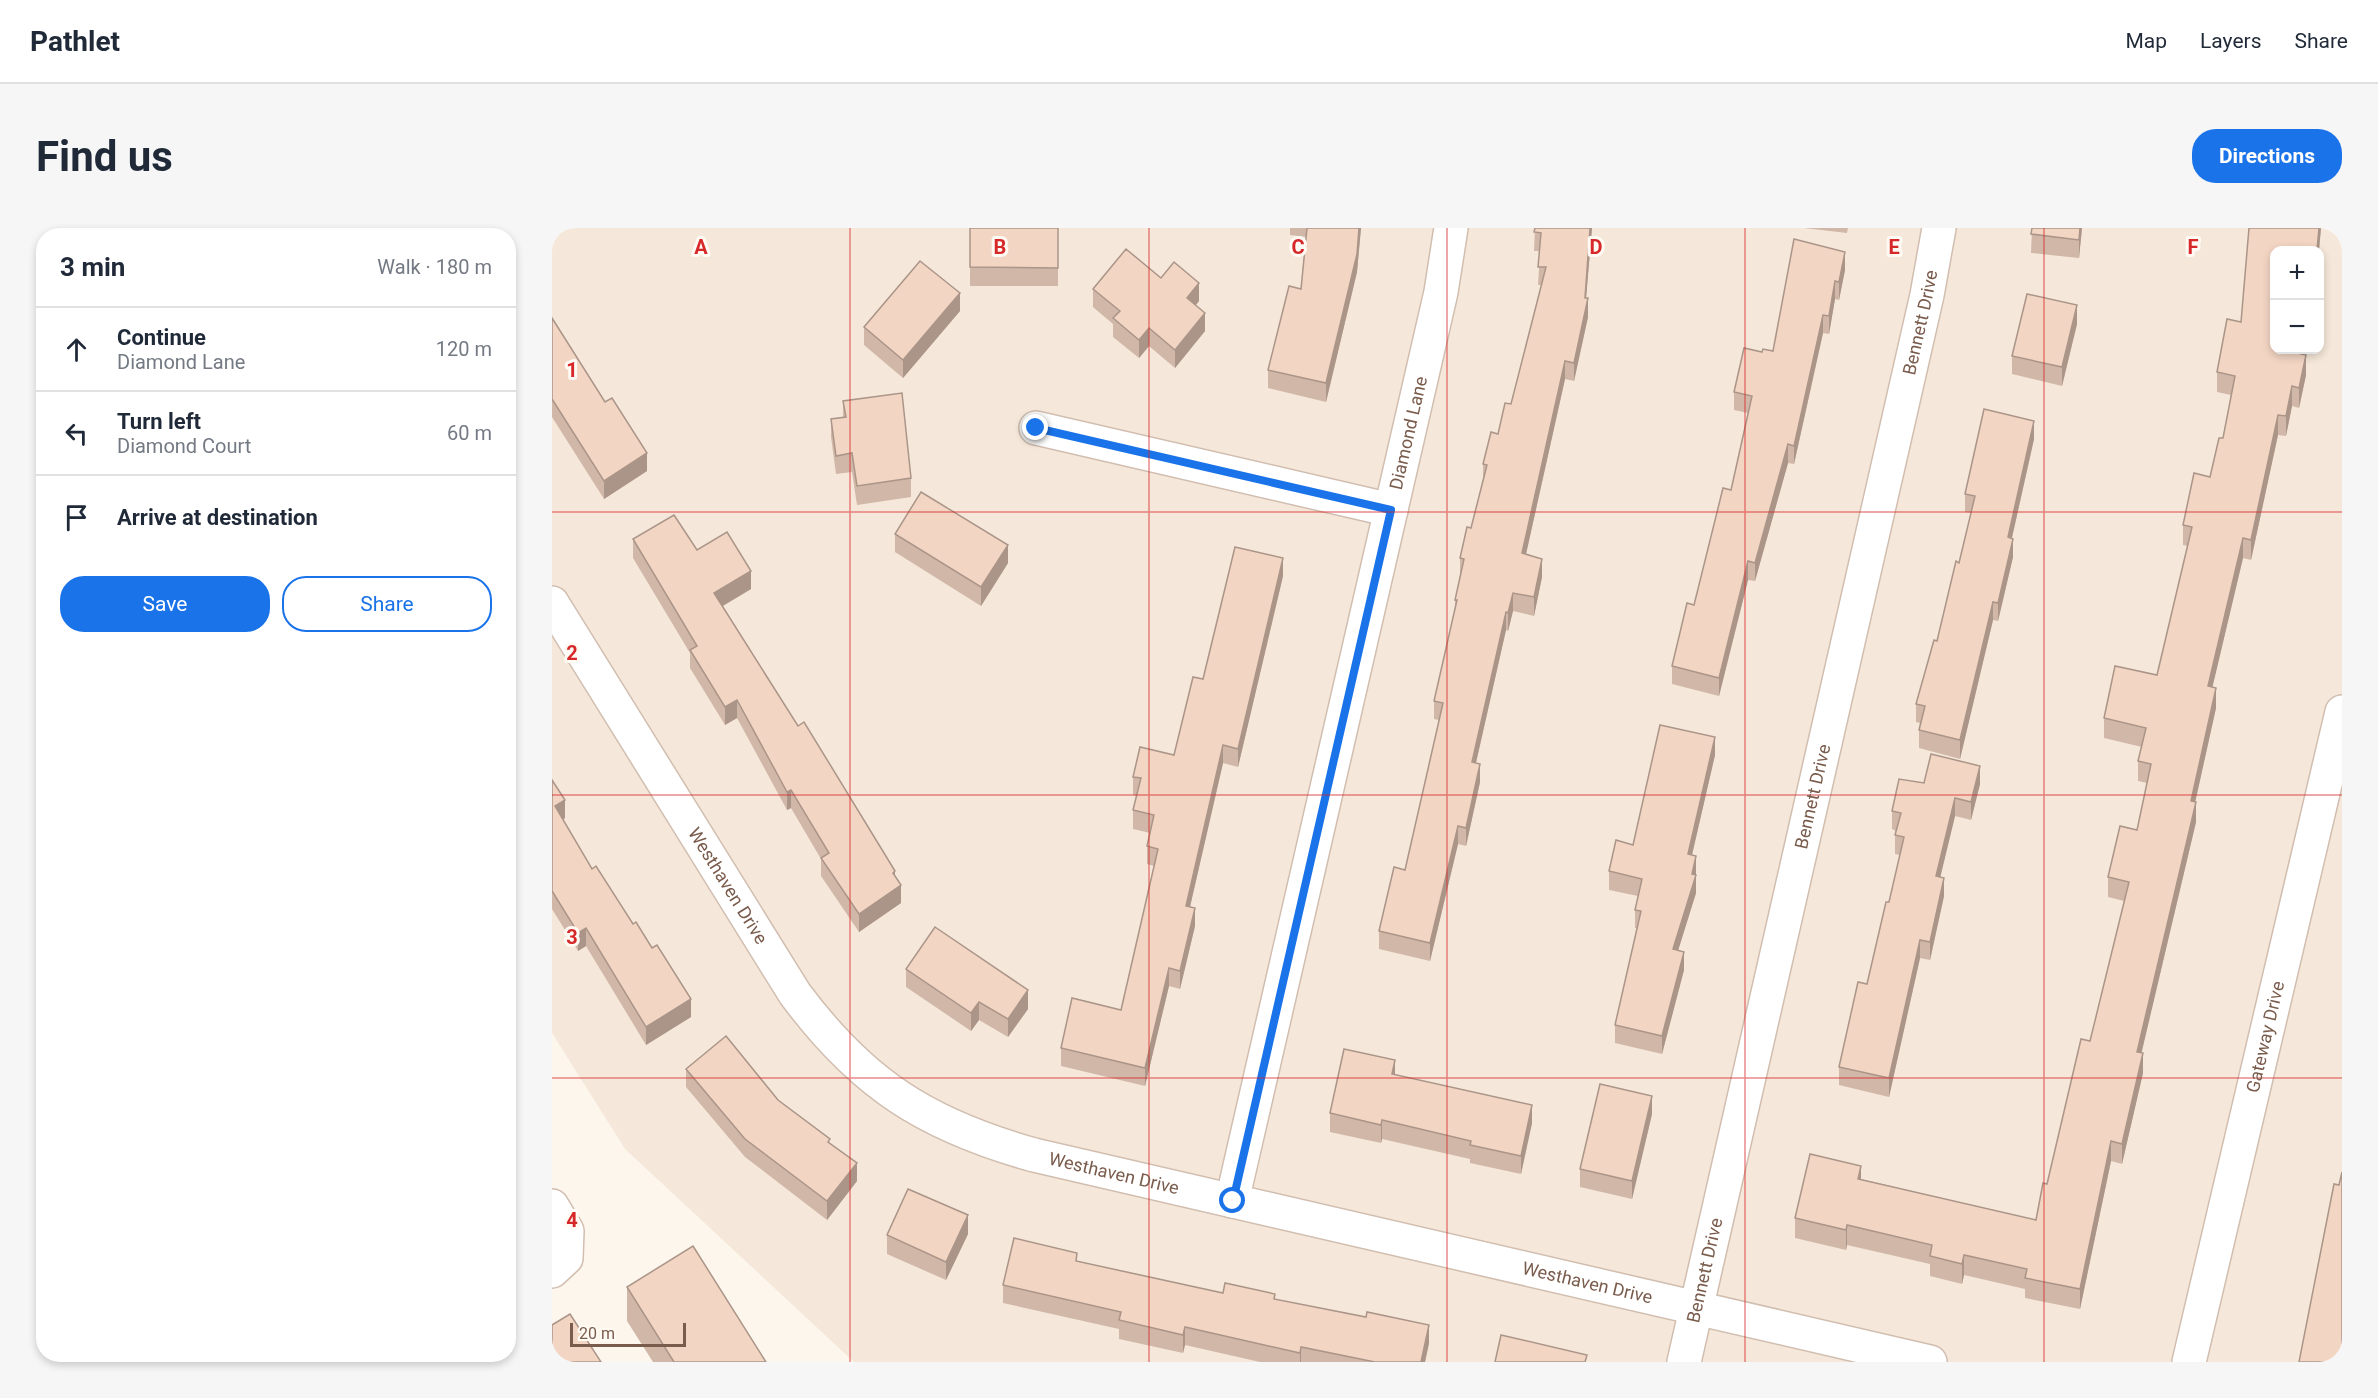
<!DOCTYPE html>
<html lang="en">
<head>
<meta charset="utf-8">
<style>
	body { margin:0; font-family:Roboto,sans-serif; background:#f6f6f7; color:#1f2937 }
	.controls { position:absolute; right:18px; top:18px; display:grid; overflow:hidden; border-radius:12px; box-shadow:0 3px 9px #0003 }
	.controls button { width:54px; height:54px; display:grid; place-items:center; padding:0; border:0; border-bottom:2px solid #e0e1e3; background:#fff; color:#1f2937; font:30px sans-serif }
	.scale { position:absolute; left:18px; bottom:15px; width:116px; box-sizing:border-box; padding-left:6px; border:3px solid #7a5c4d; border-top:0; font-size:16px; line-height:21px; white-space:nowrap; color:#7a5c4d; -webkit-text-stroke:4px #fffaf3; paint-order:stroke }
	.stop { position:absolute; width:18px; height:18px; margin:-14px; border:4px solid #1a73e8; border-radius:50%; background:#fff }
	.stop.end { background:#1a73e8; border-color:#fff; box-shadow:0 2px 6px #0008 }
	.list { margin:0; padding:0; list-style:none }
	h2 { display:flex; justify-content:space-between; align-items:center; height:78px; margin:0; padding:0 24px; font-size:26px }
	h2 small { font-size:20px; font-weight:400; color:#747a83 }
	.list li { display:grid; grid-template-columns:39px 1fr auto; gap:18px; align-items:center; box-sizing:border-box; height:84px; padding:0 24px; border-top:2px solid #e0e1e3 }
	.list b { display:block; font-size:22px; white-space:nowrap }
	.list p { margin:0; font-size:20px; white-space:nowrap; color:#747a83 }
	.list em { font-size:20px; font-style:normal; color:#747a83 }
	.actions { display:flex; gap:12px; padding:18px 24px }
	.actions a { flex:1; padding:14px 0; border:2px solid #1a73e8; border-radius:24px; text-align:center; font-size:21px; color:#1a73e8 }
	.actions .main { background:#1a73e8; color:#fff }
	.icon { flex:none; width:33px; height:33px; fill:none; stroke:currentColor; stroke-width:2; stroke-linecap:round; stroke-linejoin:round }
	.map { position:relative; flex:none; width:1790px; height:1134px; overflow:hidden; border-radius:24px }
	header { display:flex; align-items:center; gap:36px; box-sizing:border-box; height:84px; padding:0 30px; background:#fff; border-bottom:2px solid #e0e1e3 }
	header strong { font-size:28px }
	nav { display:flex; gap:33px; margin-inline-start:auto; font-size:21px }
	.intro { display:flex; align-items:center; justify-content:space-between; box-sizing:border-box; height:144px; padding:0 36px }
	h1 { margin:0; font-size:42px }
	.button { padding:15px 27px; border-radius:24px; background:#1a73e8; color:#fff; font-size:21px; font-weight:700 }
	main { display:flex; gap:36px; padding:0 36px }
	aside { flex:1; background:#fff; border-radius:24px; box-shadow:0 3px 9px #0003 }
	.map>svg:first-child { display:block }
	.residential { fill:#f5e8da; fill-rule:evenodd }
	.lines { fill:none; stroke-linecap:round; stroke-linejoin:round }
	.minor-casing { stroke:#d1beb0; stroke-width:36 }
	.minor { stroke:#fff; stroke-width:33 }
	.wall { fill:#d1b7a8 }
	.shaded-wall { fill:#aa9588 }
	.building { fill:#f3d5c3; stroke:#aa9588; stroke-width:1.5 }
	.route { stroke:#1a73e8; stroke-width:8 }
	.grid { fill:none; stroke:#d62828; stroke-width:1.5; stroke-opacity:0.55 }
	.labels { text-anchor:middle; stroke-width:6; stroke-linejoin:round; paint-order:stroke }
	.street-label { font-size:18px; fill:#7a5c4d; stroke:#fffaf3 }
	.grid-label { font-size:20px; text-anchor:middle; font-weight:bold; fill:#d62828; stroke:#fffaf3; stroke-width:6; stroke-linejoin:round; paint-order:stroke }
</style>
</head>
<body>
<header>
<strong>Pathlet</strong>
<nav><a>Map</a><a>Layers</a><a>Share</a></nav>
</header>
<div class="intro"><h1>Find us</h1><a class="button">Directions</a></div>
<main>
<aside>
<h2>3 min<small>Walk · 180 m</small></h2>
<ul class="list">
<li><svg class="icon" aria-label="ahead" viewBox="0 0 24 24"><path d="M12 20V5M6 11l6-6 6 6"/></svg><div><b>Continue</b><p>Diamond Lane</p></div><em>120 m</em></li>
<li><svg class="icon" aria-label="left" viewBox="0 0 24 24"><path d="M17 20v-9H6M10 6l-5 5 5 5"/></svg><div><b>Turn left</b><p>Diamond Court</p></div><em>60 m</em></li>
<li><svg class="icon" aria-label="arrive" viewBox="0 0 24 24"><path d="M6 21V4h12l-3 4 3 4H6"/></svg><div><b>Arrive at destination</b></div></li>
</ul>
<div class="actions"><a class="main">Save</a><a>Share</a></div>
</aside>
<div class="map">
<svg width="1790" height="1134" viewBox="0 0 1790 1134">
	<rect width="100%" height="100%" fill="#fdf6ec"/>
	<!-- residential -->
	<path class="residential" d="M0 0H1790V1134H302L73 921 0 805ZM1722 22H1768V122H1722Z"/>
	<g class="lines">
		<!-- minor casing -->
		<g class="minor-casing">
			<g id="minor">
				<polyline points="484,200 839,282"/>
				<path id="s1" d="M0 375 243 766C310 856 374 897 482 927L1378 1134"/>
				<path id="s2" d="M680 973 889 64 899 0"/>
				<polyline points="0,978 15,1003 14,1030 0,1043"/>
				<path id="s3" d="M1132 1134 1375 67 1387 0"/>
				<path id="s4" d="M1637 1134 1790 484"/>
			</g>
		</g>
		<!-- minor -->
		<use href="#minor" class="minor"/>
	</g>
	<!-- wall -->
	<g class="wall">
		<rect x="418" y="0" width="88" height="58"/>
		<polygon points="738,0 809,0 805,44 774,174 716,160 716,142 749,61 754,9 738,7"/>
		<polygon points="983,0 1040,0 1034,70 1036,89 1022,153 1013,151 974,326 990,349 982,388 961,383 956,403 954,402 924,535 928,554 914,618 906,616 878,733 827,721 827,703 853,642 887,492 882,491 882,473 903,383 903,372 908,348 908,330 919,300 931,251 931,236 946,206 959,176 990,57 986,57 988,23 982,23"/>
		<polygon points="1252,0 1296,0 1295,5"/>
		<polygon points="1480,0 1530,0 1527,30 1479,25"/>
		<polygon points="1697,0 1769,0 1767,22 1722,22 1754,147 1747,180 1740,178 1734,208 1726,207 1699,332 1691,330 1660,459 1664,480 1643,574 1644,594 1589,825 1591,845 1570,936 1559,933 1528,1081 1473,1070 1473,1061 1412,1047 1410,1056 1378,1048 1378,1036 1295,1017 1294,1022 1243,1010 1243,990 1309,951 1484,992 1538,813 1572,673 1556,669 1556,649 1585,602 1595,555 1586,553 1586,533 1590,519 1552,510 1552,490 1605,447 1636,318 1631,317 1631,297 1658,249 1671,210 1679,167 1665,164 1665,144 1689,94"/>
		<polygon points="1293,42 1287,72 1283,71 1277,106 1271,105 1242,236 1236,235 1203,353 1196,352 1167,468 1120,456 1120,438 1142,377 1179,262 1196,185 1182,182 1182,164 1210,124 1221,123"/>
		<polygon points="609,50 647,73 644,77 653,103 623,140 597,118 587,130 561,109 561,96 541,79 541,61"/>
		<polygon points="408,83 351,150 312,117 312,99"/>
		<polygon points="0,90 95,243 52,271 0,189"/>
		<polygon points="1525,96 1510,158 1460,146 1460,128"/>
		<polygon points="291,173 359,250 359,269 305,277 300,244 284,246 279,209 279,191 291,189"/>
		<polygon points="1482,211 1460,310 1461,329 1446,393 1441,392 1408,531 1367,520 1367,502 1368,495 1364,494 1364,476 1385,413 1407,335 1419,285 1413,284 1413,266"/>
		<polygon points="343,306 456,335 429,378 343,324"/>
		<polygon points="81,311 145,322 199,361 171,378 246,498 343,648 349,675 307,704 269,648 269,631 239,580 235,582 185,490 173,497 138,440 138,425 81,330"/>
		<polygon points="731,348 686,539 671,535 638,679 643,698 628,761 617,758 593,858 509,838 509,820 569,782 602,638 595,636 595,618 598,605 581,601 581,582 584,568 581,567 581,549 622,527 651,451"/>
		<polygon points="1163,527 1140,627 1144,646 1144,665 1126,722 1132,742 1110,826 1063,815 1063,797 1085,700 1083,700 1083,682 1086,668 1057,662 1057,643"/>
		<polygon points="0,552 13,590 10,592 40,641 139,789 94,817 34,718 26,723 0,681"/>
		<polygon points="1372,555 1428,556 1419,592 1403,588 1388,649 1392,668 1378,732 1368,730 1337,869 1287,857 1287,839 1315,756 1337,674 1348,627 1343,626 1343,607 1344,603 1340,601 1340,583"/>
		<polygon points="354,741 476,781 456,809 427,792 419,803 354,759"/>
		<polygon points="134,841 226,872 278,915 305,953 275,992 193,929 134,859"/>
		<polygon points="843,846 980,895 969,946 918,935 918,931 830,911 829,915 778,904 778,885"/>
		<polygon points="1100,886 1080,971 1028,959 1028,941"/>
		<polygon points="416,1006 394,1052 335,1026 335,1007"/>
		<polygon points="525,1033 671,1065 723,1071 877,1115 873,1134 708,1134 633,1117 631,1125 567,1111 567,1101 451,1075 451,1057"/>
		<polygon points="75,1059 214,1134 101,1134 75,1093"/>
	</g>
	<!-- shaded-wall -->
	<g class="shaded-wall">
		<polygon points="807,0 809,0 805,44 774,174 774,155"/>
		<polygon points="1038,0 1040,0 1033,83 1036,70 1036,89 1022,153 1022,135 1033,70"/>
		<polygon points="1528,0 1530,0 1527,30 1527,12"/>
		<polygon points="1767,0 1769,0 1767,22 1765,22"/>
		<polygon points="1293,24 1293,42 1287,72 1287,54"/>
		<polygon points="1283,53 1283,71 1277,106 1277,88"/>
		<polygon points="647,55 647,73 635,88 635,70"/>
		<polygon points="408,65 408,83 351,150 351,132"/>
		<polygon points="1525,77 1525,96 1510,158 1510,139"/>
		<polygon points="653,85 653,103 623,140 623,122"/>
		<polygon points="1271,87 1271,105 1242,236 1242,218"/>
		<polygon points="597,100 597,118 587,130 587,112"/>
		<polygon points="1746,122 1750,122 1745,145 1745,125"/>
		<polygon points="1754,127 1754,147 1747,180 1747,160"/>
		<polygon points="1013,133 1013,151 970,344 970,325"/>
		<polygon points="1740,158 1740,178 1734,208 1734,188"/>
		<polygon points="1726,187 1726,207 1699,332 1699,312"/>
		<polygon points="1482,193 1482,211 1456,327 1456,309"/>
		<polygon points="1236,216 1236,235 1203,353 1203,335"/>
		<polygon points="95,225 95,243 52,271 52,253"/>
		<polygon points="1691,310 1691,330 1656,478 1656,458"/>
		<polygon points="1461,311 1461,329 1446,393 1446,375"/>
		<polygon points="456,317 456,335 429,378 429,359"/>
		<polygon points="731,330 731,348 686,539 686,521"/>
		<polygon points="990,331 990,349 982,388 982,369"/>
		<polygon points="1196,333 1196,352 1167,468 1167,450"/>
		<polygon points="199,343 199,361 162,383 162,365"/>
		<polygon points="961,365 961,383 956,403 956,385"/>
		<polygon points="1441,374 1441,392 1408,531 1408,512"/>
		<polygon points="954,384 954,402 920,552 920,534"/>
		<polygon points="1664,460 1664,480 1639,593 1639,573"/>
		<polygon points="185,472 185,490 173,497 173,479"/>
		<polygon points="1163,509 1163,527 1136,644 1136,626"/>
		<polygon points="671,517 671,535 634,696 634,678"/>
		<polygon points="928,536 928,554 914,618 914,600"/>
		<polygon points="1428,538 1428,556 1419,592 1419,574"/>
		<polygon points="239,562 239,580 235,582 235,564"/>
		<polygon points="1403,570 1403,588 1384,667 1384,648"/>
		<polygon points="13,572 13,590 3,597 3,578"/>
		<polygon points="1644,574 1644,594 1585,844 1585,824"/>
		<polygon points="906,598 906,616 878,733 878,715"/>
		<polygon points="1144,628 1144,665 1121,739 1121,721"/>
		<polygon points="343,643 343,661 349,657 349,675 307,704 307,686"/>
		<polygon points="1392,650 1392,668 1378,732 1378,714"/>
		<polygon points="643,680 643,698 628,761 628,743"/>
		<polygon points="34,700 34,718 26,723 26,705"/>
		<polygon points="1368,712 1368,730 1337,869 1337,850"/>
		<polygon points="1132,724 1132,742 1110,826 1110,808"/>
		<polygon points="617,740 617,758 593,858 593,840"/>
		<polygon points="476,762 476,781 456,809 456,791"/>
		<polygon points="139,771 139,789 94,817 94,799"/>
		<polygon points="427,774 427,792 419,803 419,785"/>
		<polygon points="1591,825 1591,845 1570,936 1570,916"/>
		<polygon points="843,832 843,850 840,846"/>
		<polygon points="1100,868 1100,886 1080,971 1080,953"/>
		<polygon points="980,877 980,895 969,946 969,928"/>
		<polygon points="830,892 830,911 829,915 829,897"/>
		<polygon points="1559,913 1559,933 1528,1081 1528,1061"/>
		<polygon points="305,935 305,953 275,992 275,973"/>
		<polygon points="1309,938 1309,958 1306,951"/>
		<polygon points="416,987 416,1006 394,1052 394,1034"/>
		<polygon points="1295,997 1295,1017 1294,1022 1294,1002"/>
		<polygon points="1412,1027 1412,1047 1410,1056 1410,1036"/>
		<polygon points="877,1097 877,1115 873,1134 869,1134"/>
		<polygon points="633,1099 633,1117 631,1125 631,1107"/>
		<polygon points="749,1119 749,1134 748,1134 748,1125"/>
	</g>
	<!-- building -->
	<g class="building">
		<polygon points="418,0 506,0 506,40 418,39"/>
		<polygon points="755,0 807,0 805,26 774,155 716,142 737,58 749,61"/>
		<polygon points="983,0 1038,0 1033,70 1036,70 1022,135 1013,133 970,325 990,331 982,369 961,365 956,385 954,384 920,534 928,536 914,600 906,598 878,715 827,703 842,639 853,642 891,475 882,473 905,372 903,372 912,331 908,330 915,299 919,300 935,237 931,236 939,204 946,206 953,175 959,176 994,39 986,39 989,5 982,4"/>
		<polygon points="1480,0 1528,0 1527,12 1479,6"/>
		<polygon points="1697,0 1767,0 1765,22 1722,22 1722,122 1746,122 1745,125 1754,127 1747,160 1740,158 1734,188 1726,187 1699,312 1691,310 1656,458 1664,460 1639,573 1644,574 1585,824 1591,825 1570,916 1559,913 1528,1061 1473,1050 1475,1041 1412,1027 1410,1036 1378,1028 1380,1017 1295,997 1294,1002 1243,990 1258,926 1309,938 1306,951 1484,992 1491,955 1495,956 1529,811 1538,813 1577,654 1556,649 1568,598 1585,602 1599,536 1586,533 1594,500 1552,490 1563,438 1605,447 1640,299 1631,297 1642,245 1658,249 1667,210 1671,210 1683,148 1665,144 1675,91 1689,94"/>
		<polygon points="1242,11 1293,24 1287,54 1283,53 1277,88 1271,87 1242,218 1236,216 1203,335 1196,333 1167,450 1120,438 1135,375 1142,377 1171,260 1179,262 1200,168 1182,164 1192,120 1210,124 1211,121 1221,123"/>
		<polygon points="574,21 609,50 622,34 647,55 635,70 653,85 623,122 597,100 587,112 561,90 568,83 541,61"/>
		<polygon points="368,33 408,65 351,132 312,99"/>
		<polygon points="1475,66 1525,77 1510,139 1460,128"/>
		<polygon points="0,90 53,174 60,170 95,225 52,253 0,171"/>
		<polygon points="350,165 359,250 305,258 300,225 284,228 279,191 294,189 291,173"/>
		<polygon points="1432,181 1482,193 1456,309 1461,311 1446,375 1441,374 1408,512 1367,502 1373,478 1364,476 1382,412 1385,413 1404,333 1407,335 1423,268 1413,266"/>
		<polygon points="369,264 456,317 429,359 343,306"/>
		<polygon points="122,287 145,322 175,304 199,343 162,365 246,498 252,494 343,643 341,645 349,657 307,686 269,630 277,625 239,562 235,564 185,472 173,479 138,422 145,418 81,311"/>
		<polygon points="683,319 731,330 686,521 671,517 634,678 643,680 628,743 617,740 593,840 509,820 520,770 569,782 606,621 595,618 602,587 581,582 589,550 581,549 588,519 622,527 641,449 651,451"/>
		<polygon points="1108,497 1163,509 1136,626 1144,628 1140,646 1144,647 1121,721 1132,724 1110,808 1063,797 1089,683 1083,682 1090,651 1057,643 1064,612 1081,617"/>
		<polygon points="1379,526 1428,538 1419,574 1403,570 1384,648 1392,650 1378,714 1368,712 1337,850 1287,839 1306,754 1315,756 1334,674 1337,674 1352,609 1343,607 1349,585 1340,583 1347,551 1372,555"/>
		<polygon points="0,552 13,572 3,578 40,641 44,638 81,696 84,694 100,720 105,717 139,771 94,799 34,700 26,705 0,663"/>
		<polygon points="383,699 476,762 456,791 427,774 419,785 354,741"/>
		<polygon points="174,808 226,872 278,911 276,914 305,935 275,973 193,911 134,841"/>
		<polygon points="792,821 843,832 840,846 980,877 969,928 918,917 919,913 830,892 829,897 778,885"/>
		<polygon points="1048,856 1100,868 1080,953 1028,941"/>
		<polygon points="1790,944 1790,1134 1747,1134 1782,956 1787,957"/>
		<polygon points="356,961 416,987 394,1034 335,1007"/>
		<polygon points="462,1010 525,1025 524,1033 671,1065 673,1055 723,1066 722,1071 814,1089 815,1084 877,1097 869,1134 823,1134 749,1119 748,1125 633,1099 631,1107 567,1092 569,1084 451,1057"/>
		<polygon points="141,1018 214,1134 122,1134 75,1059"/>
		<polygon points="18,1086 49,1134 0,1134 0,1097"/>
		<polygon points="949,1107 1035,1127 1033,1134 943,1134"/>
	</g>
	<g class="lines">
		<!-- route -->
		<polyline class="route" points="484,200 839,282 681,973"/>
	</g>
	<!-- grid -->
	<path class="grid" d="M298 0V1134M597 0V1134M895 0V1134M1193 0V1134M1492 0V1134M0 284H1790M0 567H1790M0 850H1790"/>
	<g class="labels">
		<!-- street labels -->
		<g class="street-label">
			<text dy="6" stroke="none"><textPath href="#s3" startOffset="1066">Bennett Drive</textPath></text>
			<text dy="6" stroke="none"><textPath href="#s2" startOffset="788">Diamond Lane</textPath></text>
			<text dy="6" stroke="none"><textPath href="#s3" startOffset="580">Bennett Drive</textPath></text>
			<text dy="6" stroke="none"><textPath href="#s1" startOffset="333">Westhaven Drive</textPath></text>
			<text dy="6" stroke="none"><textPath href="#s4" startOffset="334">Gateway Drive</textPath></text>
			<text dy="6" stroke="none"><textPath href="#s1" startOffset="837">Westhaven Drive</textPath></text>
			<text dy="6" stroke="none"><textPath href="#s3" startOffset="94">Bennett Drive</textPath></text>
			<text dy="6" stroke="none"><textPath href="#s1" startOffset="1323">Westhaven Drive</textPath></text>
		</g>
	</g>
	<g class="grid-label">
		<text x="149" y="26">A</text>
		<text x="448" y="26">B</text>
		<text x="746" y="26">C</text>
		<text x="1044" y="26">D</text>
		<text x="1342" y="26">E</text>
		<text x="1641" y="26">F</text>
		<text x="20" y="149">1</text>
		<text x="20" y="432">2</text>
		<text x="20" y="716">3</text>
		<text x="20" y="999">4</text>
	</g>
</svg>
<div class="controls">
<button>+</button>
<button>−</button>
</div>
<div class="scale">20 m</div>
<div class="stop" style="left:681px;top:973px"></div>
<div class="stop end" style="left:484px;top:200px"></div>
</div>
</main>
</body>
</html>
